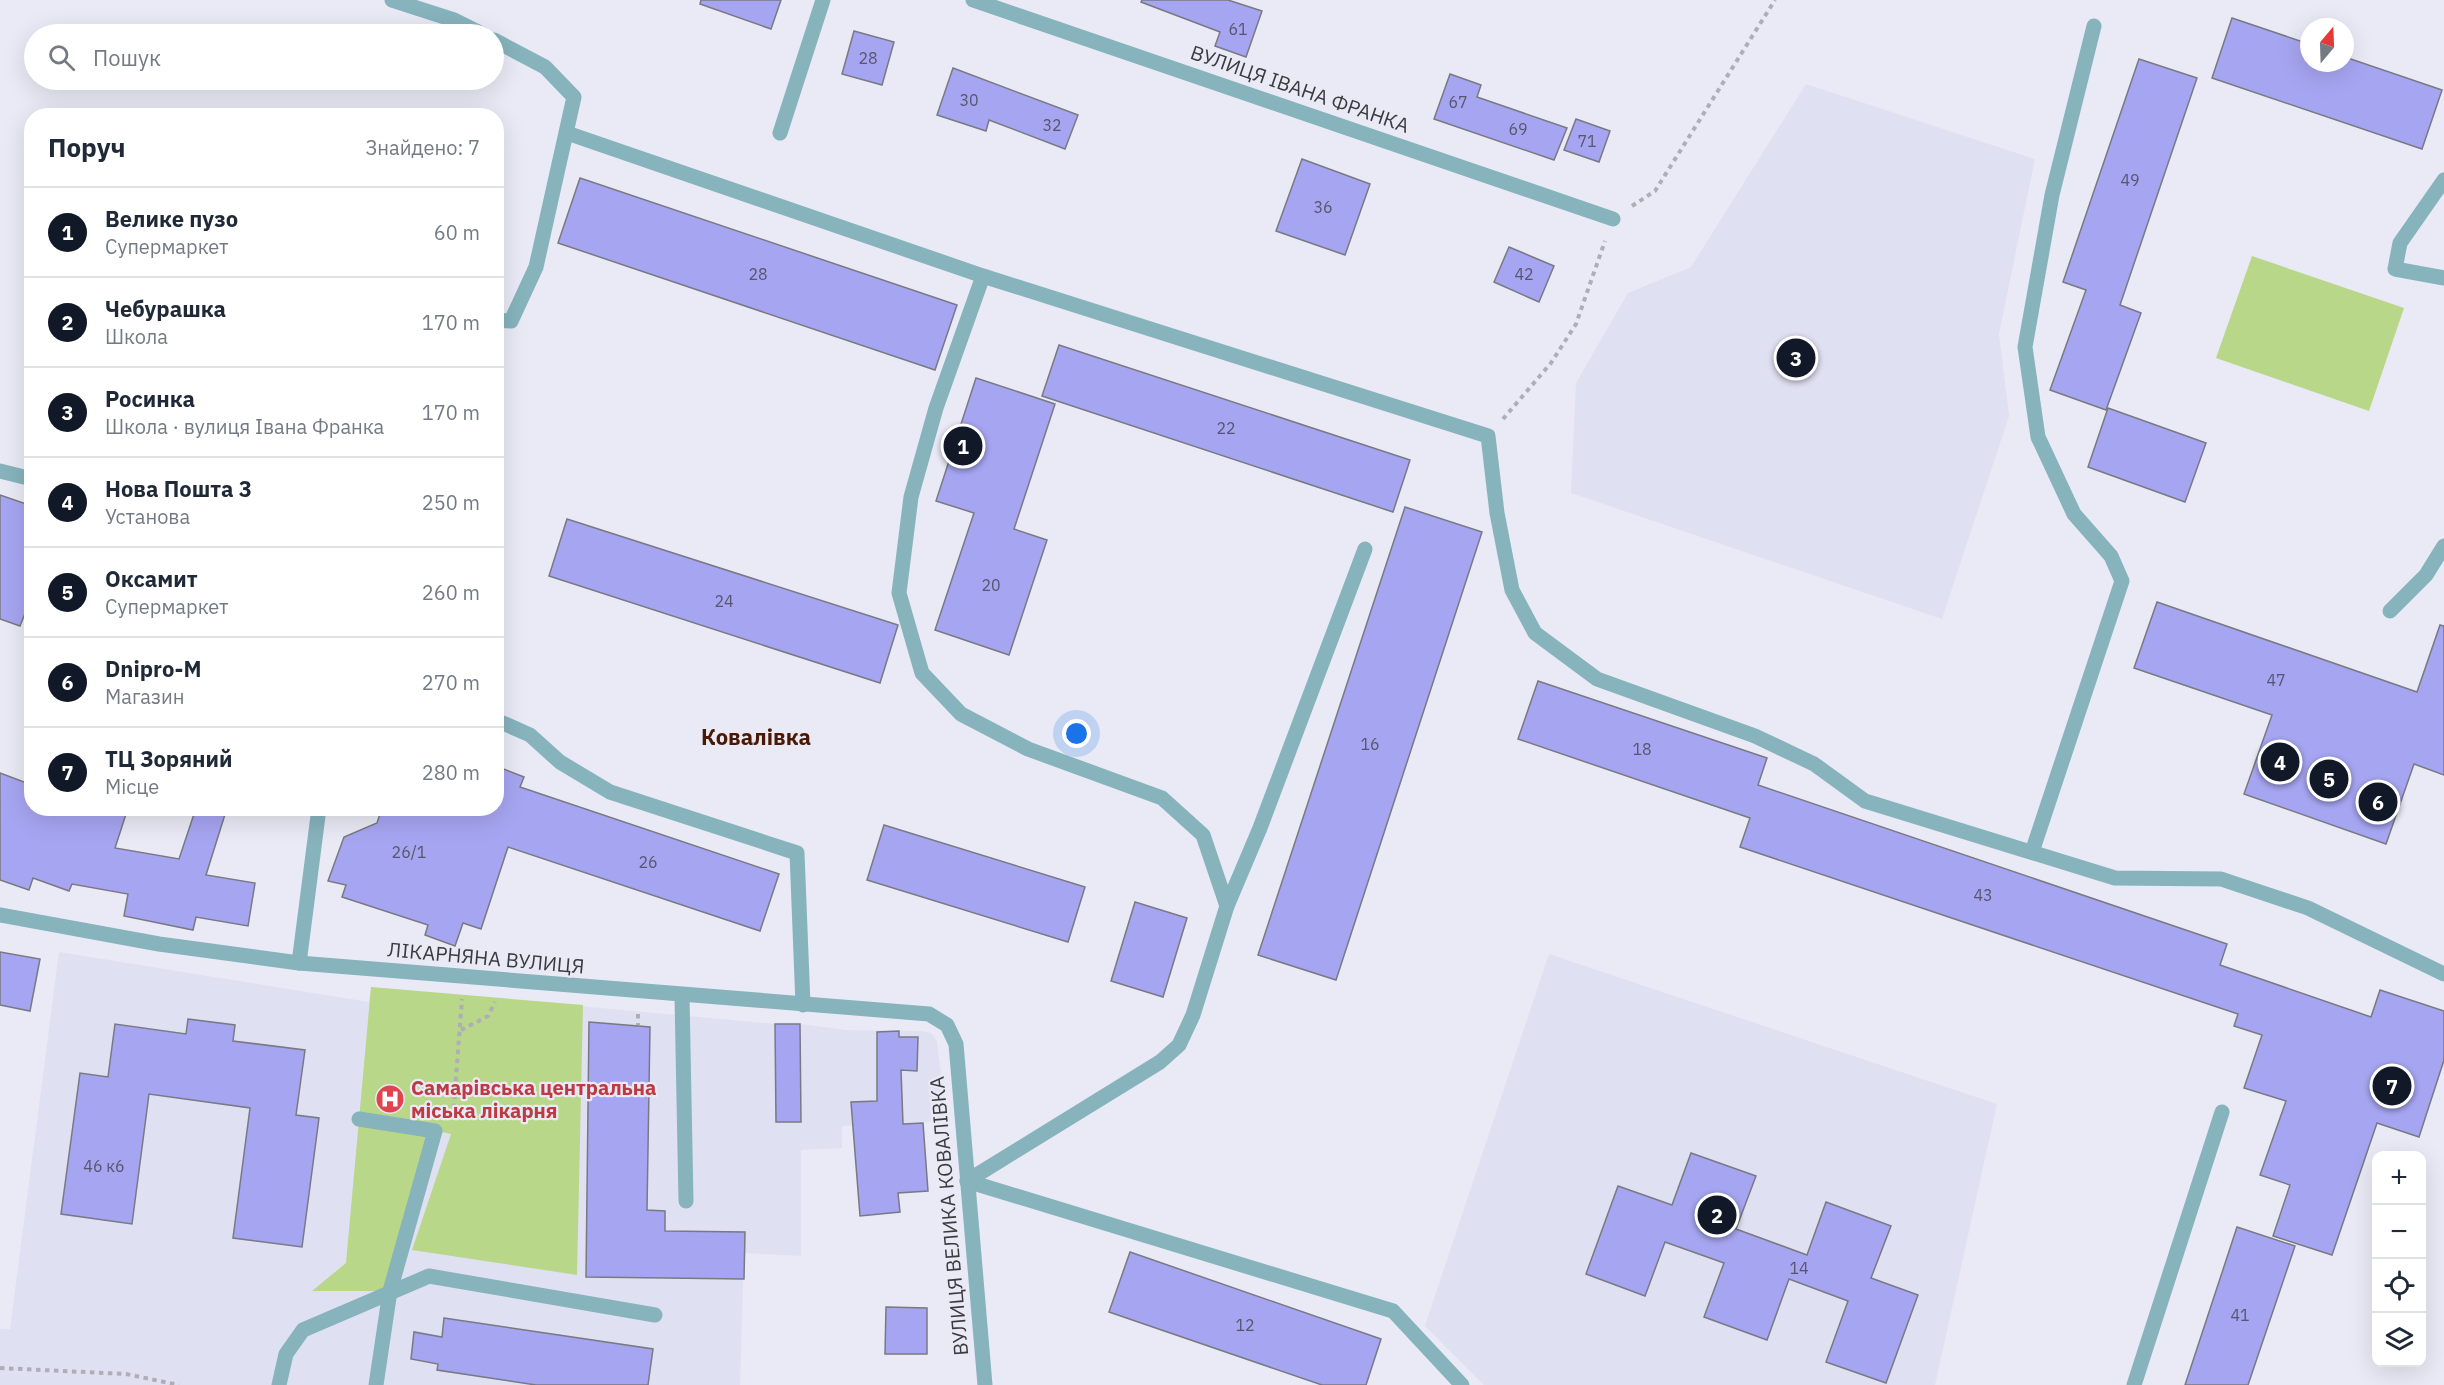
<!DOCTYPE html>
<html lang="uk">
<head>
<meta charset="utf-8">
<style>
	body { margin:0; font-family:"IBM Plex Sans",sans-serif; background:#f6f6f7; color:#1f2937 }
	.controls { position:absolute; right:18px; bottom:18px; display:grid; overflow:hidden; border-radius:12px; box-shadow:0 6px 24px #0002 }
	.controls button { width:54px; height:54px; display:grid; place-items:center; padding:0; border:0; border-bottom:2px solid #e0e1e3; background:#fff; color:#1f2937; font:30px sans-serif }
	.compass { position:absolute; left:2300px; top:18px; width:54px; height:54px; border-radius:50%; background:#fff; box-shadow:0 6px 24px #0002; rotate:19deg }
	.you { position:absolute; left:1077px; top:734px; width:21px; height:21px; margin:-15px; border:4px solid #fff; border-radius:50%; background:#1a73e8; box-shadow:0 0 0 9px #1a73e833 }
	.badge { display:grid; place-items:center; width:39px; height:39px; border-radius:50%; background:#111827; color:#fff; font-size:20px; font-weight:700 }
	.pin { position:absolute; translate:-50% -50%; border:3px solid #fff; box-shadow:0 2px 6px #0006 }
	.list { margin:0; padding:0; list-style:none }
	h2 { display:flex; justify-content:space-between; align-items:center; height:78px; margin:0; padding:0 24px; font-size:26px }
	h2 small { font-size:20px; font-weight:400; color:#747a83 }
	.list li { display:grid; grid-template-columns:39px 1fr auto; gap:18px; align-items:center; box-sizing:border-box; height:90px; padding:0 24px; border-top:2px solid #e0e1e3 }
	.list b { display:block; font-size:22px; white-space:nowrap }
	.list p { margin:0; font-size:20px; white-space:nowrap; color:#747a83 }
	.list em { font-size:20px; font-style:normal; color:#747a83 }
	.icon { flex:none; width:33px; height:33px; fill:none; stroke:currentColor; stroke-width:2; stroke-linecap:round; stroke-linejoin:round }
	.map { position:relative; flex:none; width:2444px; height:1385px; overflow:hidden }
	.search { position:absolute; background:#fff; box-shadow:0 6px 24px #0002; left:24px; top:24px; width:480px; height:66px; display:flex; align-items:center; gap:15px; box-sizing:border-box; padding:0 21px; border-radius:33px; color:#747a83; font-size:22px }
	.panel { position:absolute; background:#fff; box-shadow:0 6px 24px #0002; left:24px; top:108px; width:480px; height:708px; border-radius:24px }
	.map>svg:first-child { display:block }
	.built { fill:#e0e0f3 }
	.green { fill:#b8d788 }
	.building { fill:#a6a5f1; stroke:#797983; stroke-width:1.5 }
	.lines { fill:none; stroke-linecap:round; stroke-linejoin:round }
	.path { stroke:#aeaeb7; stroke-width:4; stroke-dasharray:4.5 4.5; stroke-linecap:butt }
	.minor { stroke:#86b3bc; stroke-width:15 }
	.labels { text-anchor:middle; stroke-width:4.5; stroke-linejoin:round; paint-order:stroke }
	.number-label { font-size:16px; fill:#56566c }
	.street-label { font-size:20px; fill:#3b3b3f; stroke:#e9eaf5 }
	.health-label { font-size:20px; font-weight:bold; fill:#be3a42; stroke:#e9eaf5; text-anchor:start }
	.quarter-label { font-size:22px; font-weight:bold; fill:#4a1905; stroke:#e9eaf5 }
</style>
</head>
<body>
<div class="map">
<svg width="2444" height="1385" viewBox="0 0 2444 1385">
	<rect width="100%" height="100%" fill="#e9eaf5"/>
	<!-- built -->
	<g class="built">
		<polygon points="1806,84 2035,159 1999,334 2009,416 1942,619 1571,493 1576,383 1628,293 1691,267"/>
		<polygon points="59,952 369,1002 371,987 775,1024 800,1024 847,1030 921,1031 931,1033 937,1041 947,1121 842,1126 842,1148 801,1150 801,1256 744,1253 740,1385 0,1385 0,1329 10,1329"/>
		<polygon points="1549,954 1997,1104 1935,1385 1484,1385 1425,1326"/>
	</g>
	<!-- green -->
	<g class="green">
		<polygon points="2252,256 2404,308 2369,411 2216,358"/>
		<polygon points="371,987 583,1005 577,1275 412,1250 451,1134 436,1131 390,1291 312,1291 346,1263"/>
	</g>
	<!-- building -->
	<g class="building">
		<polygon points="701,0 781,0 771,29 700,4"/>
		<polygon points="1142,0 1228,0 1262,11 1246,57 1215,46 1220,32 1141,2"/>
		<polygon points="2232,18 2309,44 2309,63 2345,63 2345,57 2442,90 2422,149 2212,78"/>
		<polygon points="854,31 894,42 882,85 842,74"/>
		<polygon points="2139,59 2197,78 2120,305 2141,313 2106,410 2050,390 2086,290 2063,282"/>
		<polygon points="953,68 1078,115 1065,149 989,120 986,131 937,115"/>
		<polygon points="1450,74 1481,85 1477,97 1567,128 1554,160 1434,119"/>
		<polygon points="1576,119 1610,131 1599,162 1564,150"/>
		<polygon points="1302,159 1370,184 1345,255 1276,231"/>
		<polygon points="580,178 957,305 935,370 558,243"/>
		<polygon points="1509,247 1554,266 1539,302 1494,282"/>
		<polygon points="1059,345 1410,460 1393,512 1042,396"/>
		<polygon points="976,378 1055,404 1014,529 1047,540 1009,655 935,630 974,513 936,501"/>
		<polygon points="2108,408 2206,443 2185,502 2088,467"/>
		<polygon points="0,495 32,506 32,596 20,626 0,619"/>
		<polygon points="1405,507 1482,532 1336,980 1258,955"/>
		<polygon points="567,519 898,625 880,683 549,576"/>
		<polygon points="2157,602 2417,692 2440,625 2444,626 2444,775 2414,764 2386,844 2244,794 2272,715 2134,668"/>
		<polygon points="1538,681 1767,758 1758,785 2227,944 2220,965 2371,1017 2380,990 2444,1011 2444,1060 2419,1137 2377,1123 2332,1255 2273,1236 2290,1185 2260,1175 2286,1101 2244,1088 2262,1035 2234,1026 2238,1014 1740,847 1750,818 1518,739"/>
		<polygon points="496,766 524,777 520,787 779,874 760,931 508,847 481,929 463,923 455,946 425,935 428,925 342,897 346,885 328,881 344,837 377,823 382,808 496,808"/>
		<polygon points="0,773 32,785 32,808 128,808 115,848 179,859 196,808 227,808 206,875 255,883 248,926 196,917 193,930 124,916 128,894 72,884 69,891 33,878 29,890 0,880"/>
		<polygon points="884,825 1085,887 1068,942 867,880"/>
		<polygon points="1135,902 1187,918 1163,997 1111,981"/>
		<polygon points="0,952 40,959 30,1011 0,1005"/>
		<polygon points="188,1019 235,1025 233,1041 305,1050 296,1115 319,1118 302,1247 233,1238 250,1108 149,1094 132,1224 61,1214 80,1073 108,1077 115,1024 186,1034"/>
		<polygon points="589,1022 650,1027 647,1210 665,1211 665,1231 745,1232 744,1279 586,1277"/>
		<polygon points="775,1024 800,1024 801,1122 776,1122"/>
		<polygon points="899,1031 899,1037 918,1037 917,1071 901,1070 903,1124 923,1123 928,1191 898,1193 900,1212 860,1216 851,1102 877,1101 877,1032"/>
		<polygon points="1691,1153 1756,1176 1736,1229 1807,1255 1826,1202 1891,1226 1871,1278 1918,1295 1886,1383 1826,1362 1848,1301 1789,1279 1767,1340 1704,1317 1724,1263 1665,1242 1645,1296 1586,1274 1618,1186 1672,1205"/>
		<polygon points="2237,1227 2295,1246 2248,1385 2185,1385"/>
		<polygon points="1130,1252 1381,1339 1366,1385 1322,1385 1109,1312"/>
		<polygon points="886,1307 927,1308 927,1354 885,1354"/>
		<polygon points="444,1318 653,1349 648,1385 536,1385 437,1370 438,1364 411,1359 414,1332 442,1337"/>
	</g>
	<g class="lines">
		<!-- path -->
		<g class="path">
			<polyline points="1632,206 1655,191 1775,0"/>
			<polyline points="1503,419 1551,363 1576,324 1605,241"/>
			<polyline points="638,1014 638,1025"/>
			<polyline points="461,1030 488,1016 495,1002"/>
			<polyline points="453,1117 462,999"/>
			<polyline points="0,1368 126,1374 179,1385"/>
		</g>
		<!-- minor -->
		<g class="minor">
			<polyline points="392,0 454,20 482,34"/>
			<polyline points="973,0 1613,219"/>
			<polyline points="494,40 545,67 574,97 536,267 511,321 496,320"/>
			<polyline points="567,133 983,276 1488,436 1497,513 1512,590 1535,633 1597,679 1755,736 1814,764 1865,801 2115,878 2221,879 2308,908 2444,974"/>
			<polyline points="780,133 823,0"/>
			<polyline points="2444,180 2400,243 2395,269 2444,278"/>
			<polyline points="983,276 936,408 911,497 899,593 922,673 961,714 1028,749 1162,798 1203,835 1227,906"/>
			<polyline points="0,471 32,479"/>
			<polyline points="2390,611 2426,575 2444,546"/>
			<polyline points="496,720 530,735 560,762 610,792 797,853 803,1005"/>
			<polyline points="2032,852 2122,581 2111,556 2074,514 2038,437 2025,347 2052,195 2094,26"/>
			<polyline points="0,915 159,944 299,963 929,1014 947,1025 956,1044 985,1385"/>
			<polyline points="299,963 319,808"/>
			<polyline points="682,996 686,1201"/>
			<polyline points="359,1119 435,1131 390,1291 376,1385"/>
			<polyline points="967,1181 1160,1062 1179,1045 1193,1015 1227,906 1260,828 1365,549"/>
			<polyline points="967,1181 1393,1311 1462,1385"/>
			<polyline points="279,1385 286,1354 303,1330 429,1276 655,1315"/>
			<polyline points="2134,1385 2222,1112"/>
		</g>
	</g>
	<!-- icons -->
	<defs>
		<g id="hospital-disc" transform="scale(1.5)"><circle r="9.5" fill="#e0444e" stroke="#e9eaf5"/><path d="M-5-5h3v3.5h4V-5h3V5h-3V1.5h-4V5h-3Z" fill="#fff"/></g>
	</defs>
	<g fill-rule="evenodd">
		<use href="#hospital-disc" x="390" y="1099"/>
	</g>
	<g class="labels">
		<!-- number labels -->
		<g class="number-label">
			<text x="1238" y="35">61</text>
			<text x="868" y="64">28</text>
			<text x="969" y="106">30</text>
			<text x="1458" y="108">67</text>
			<text x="1052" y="131">32</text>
			<text x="1518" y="135">69</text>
			<text x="1587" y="147">71</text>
			<text x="2130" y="186">49</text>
			<text x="1323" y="213">36</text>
			<text x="758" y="280">28</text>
			<text x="1524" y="280">42</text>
			<text x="1226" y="434">22</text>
			<text x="991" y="591">20</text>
			<text x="724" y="607">24</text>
			<text x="2276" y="686">47</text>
			<text x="1370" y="750">16</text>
			<text x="1642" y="755">18</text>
			<text x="409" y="858">26/1</text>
			<text x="648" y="868">26</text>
			<text x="1983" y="901">43</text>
			<text x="104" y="1172">46 к6</text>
			<text x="1799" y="1274">14</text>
			<text x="2240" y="1321">41</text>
			<text x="1245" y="1331">12</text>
		</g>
		<!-- street labels -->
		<g class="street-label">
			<text transform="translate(1300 89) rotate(19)" y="7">ВУЛИЦЯ ІВАНА ФРАНКА</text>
			<text transform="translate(486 958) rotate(5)" y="7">ЛІКАРНЯНА ВУЛИЦЯ</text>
			<text transform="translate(949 1216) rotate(-95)" y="7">ВУЛИЦЯ ВЕЛИКА КОВАЛІВКА</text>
		</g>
		<!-- health labels -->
		<g class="health-label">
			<text x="411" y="1095">Самарівська центральна<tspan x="411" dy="23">міська лікарня</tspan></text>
		</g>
		<!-- quarter labels -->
		<g class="quarter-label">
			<text x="756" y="745">Ковалівка</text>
		</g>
	</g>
</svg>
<div class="controls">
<button>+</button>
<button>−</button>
<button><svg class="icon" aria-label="locate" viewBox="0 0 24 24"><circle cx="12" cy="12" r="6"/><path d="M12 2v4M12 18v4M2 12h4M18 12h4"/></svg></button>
<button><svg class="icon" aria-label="layers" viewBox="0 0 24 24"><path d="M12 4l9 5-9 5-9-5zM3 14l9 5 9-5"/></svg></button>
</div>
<svg class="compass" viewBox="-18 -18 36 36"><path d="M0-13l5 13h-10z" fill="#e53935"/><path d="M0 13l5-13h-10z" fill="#747a83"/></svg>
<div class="you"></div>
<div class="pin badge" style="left:963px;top:446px">1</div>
<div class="pin badge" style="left:1717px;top:1215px">2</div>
<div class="pin badge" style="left:1796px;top:358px">3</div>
<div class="pin badge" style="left:2280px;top:762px">4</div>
<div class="pin badge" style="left:2329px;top:779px">5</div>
<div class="pin badge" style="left:2378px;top:802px">6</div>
<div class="pin badge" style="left:2392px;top:1086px">7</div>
<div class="search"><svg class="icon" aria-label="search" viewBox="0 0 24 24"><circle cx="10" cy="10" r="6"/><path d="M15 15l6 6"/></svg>Пошук</div>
<section class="panel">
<h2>Поруч<small>Знайдено: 7</small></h2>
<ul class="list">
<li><span class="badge">1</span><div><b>Велике пузо</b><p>Супермаркет</p></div><em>60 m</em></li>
<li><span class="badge">2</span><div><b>Чебурашка</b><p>Школа</p></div><em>170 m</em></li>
<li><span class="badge">3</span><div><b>Росинка</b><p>Школа · вулиця Івана Франка</p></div><em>170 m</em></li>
<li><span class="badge">4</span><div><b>Нова Пошта 3</b><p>Установа</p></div><em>250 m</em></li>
<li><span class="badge">5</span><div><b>Оксамит</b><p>Супермаркет</p></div><em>260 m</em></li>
<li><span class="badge">6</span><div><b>Dnipro-M</b><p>Магазин</p></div><em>270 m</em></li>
<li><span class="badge">7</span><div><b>ТЦ Зоряний</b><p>Місце</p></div><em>280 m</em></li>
</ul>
</section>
</div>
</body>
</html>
